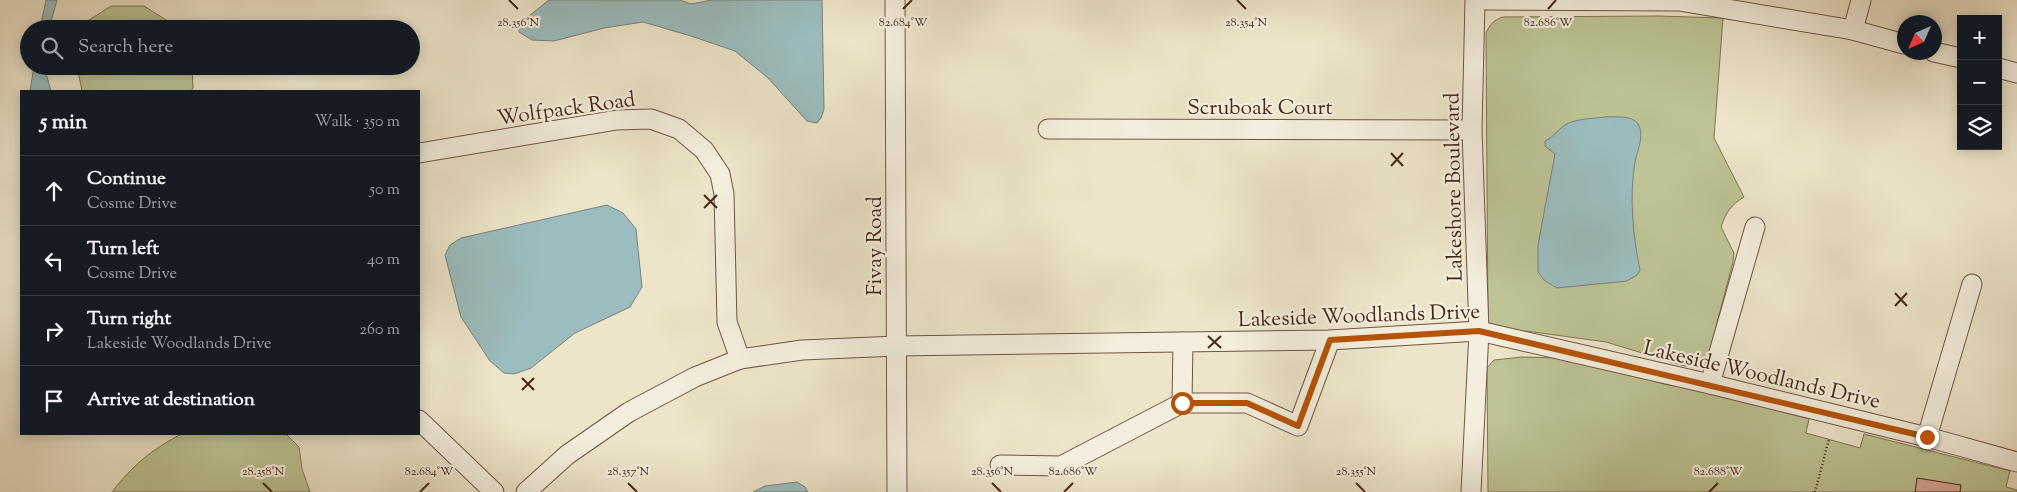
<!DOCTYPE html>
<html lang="en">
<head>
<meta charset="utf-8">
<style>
	body { margin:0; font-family:"Sorts Mill Goudy",serif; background:#20242c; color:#f1f3f6 }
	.controls { position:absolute; right:15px; top:15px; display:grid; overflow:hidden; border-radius:0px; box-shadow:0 2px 12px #0003 }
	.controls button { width:45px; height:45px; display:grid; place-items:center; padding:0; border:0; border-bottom:1px solid #363941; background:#171b24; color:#f1f3f6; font:25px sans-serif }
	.compass { position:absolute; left:1897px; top:15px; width:45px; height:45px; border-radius:50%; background:#171b24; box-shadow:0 2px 12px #0003; rotate:225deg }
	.stop { position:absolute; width:15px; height:15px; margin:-11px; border:4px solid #b45309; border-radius:50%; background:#fff }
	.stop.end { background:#b45309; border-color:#fff; box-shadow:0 1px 5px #0008 }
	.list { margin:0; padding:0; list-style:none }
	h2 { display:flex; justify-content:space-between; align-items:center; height:65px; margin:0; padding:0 20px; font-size:21px }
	h2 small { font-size:16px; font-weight:400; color:#9ea1a6 }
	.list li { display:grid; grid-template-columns:32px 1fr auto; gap:15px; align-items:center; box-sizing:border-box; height:70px; padding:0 20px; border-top:1px solid #363941 }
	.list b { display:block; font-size:19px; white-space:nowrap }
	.list p { margin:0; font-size:16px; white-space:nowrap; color:#9ea1a6 }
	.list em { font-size:16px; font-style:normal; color:#9ea1a6 }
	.icon { flex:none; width:28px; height:28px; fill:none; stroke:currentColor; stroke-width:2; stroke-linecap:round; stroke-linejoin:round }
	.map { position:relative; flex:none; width:2017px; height:492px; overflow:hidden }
	.search { position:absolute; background:#171b24; box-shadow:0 2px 12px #0003; left:20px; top:20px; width:400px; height:55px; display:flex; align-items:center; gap:12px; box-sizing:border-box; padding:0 18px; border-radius:28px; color:#9ea1a6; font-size:19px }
	.panel { position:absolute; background:#171b24; box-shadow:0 2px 12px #0003; left:20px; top:90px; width:400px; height:345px; border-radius:0px }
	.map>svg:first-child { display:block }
	.green { fill:#bdc394; stroke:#827456 }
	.water { fill:#9bbdbf; stroke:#7a817c }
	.building { fill:#d8a797; stroke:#482617 }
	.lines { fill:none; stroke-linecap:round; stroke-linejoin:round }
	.minor-casing { stroke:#715644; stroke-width:21 }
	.path { stroke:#482617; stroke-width:2.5; stroke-dasharray:1 2.5; stroke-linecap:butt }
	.minor { stroke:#f3eedd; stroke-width:19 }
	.route { stroke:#b45309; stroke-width:6 }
	.ticks { fill:none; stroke:#482617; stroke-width:2 }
	.labels { text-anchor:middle; stroke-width:4.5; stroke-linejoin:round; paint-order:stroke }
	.street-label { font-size:21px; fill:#482617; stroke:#f3eedd }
	.ticks-label { font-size:12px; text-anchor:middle; fill:#482617; stroke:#f3eedd; stroke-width:4.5; stroke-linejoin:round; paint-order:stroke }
</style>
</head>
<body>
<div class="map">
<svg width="2017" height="492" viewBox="0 0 2017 492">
	<rect width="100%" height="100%" fill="#ede5ca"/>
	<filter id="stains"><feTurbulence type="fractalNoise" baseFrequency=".004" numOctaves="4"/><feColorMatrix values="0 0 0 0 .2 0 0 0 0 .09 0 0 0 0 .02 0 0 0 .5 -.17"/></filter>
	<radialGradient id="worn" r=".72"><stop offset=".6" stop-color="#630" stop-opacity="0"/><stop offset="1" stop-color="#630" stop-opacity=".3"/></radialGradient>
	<!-- green -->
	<g class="green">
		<polygon points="111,6 144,6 174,25 176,29 82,29 86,22"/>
		<path d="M1659 16 1723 18 1714 138 1744 197C1731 205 1726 212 1721 227L1734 253 1733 262 1708 357 1701 364 1685 366 1606 342 1526 331 1503 330 1493 328 1488 322 1486 33C1490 24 1494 20 1503 17Z"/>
		<polygon points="77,66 192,66 193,88 191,91 82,91"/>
		<polygon points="1522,357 1558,358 1599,365 1664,384 1713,393 1809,419 1806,433 1860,448 1864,434 2010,471 2006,487 2017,490 2017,492 1488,492 1487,368 1494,360"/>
		<path d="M181 434H286L299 447 302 469 310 492H112C135 463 149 452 181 434Z"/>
	</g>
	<!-- water -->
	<g class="water">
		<polygon points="46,0 57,0 49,29 40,29"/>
		<polygon points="549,0 680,0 691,4 712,0 822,0 824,109 821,118 817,123 807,121 768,78 735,51 691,36 643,22 604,28 554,41 532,40 519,32 519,24"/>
		<polygon points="34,66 44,66 51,91 30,91"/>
		<path d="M1605 117C1615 117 1632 115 1638 124 1645 135 1637 151 1635 162 1629 197 1633 236 1640 270L1637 275 1627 281 1557 288 1545 281 1538 272V245L1555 154 1545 146V141C1553 137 1555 133 1561 128 1572 118 1591 119 1605 117Z"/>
		<polygon points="607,205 623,213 636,229 642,287 630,307 575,333 531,368 514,374 504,373 490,361 461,317 445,255 450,245 461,238"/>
		<polygon points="797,482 805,487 808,492 753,492 765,486"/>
	</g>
	<!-- building -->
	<polygon class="building" points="1917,478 1961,485 1960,492 1915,492"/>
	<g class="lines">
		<!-- minor casing -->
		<g class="minor-casing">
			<g id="minor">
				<polyline points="895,0 897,492"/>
				<polyline points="1487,0 1679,1 1853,30 1904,44"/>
				<polyline points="1853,30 1861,0"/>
				<polyline points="1934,52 1961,58"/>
				<polyline points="1998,68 2017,73"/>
				<polyline points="1048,129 1472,130"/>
				<polyline points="419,153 617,120 651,119 679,129 704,150 720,174 724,194 727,322 740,359"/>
				<polyline points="1710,384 1755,227"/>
				<polyline points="1182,403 1247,403 1298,426 1330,340"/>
				<polyline points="419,420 494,492"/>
				<polyline points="1927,437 1972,284"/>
				<polyline points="1000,465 1061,466 1182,403 1183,342"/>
				<polyline points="526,492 567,455 629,412 695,377 740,359 802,350 897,346 1330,340 1479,331 1710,384 1927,437 2017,462"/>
				<polyline points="1471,492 1479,331 1472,130 1475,0"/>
			</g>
		</g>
		<!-- path -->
		<polyline class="path" points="1815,492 1829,439"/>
		<!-- minor -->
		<use href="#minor" class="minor"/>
	</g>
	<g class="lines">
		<!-- route -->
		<polyline class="route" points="1182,403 1247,403 1298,426 1330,340 1479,331 1927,437"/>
	</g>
	<!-- ticks -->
	<path class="ticks" d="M509 0 518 9M1237 0 1246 9M903 9 912 0M1548 9 1556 0M1391 153 1403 166M1391 166 1403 153M704 195 717 208M704 208 717 195M1895 293 1907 306M1895 306 1907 293M1208 336 1221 348M1208 348 1221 336M522 378 534 390M522 390 534 378M263 483 272 492M628 483 637 492M992 483 1001 492M1356 483 1365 492M420 492 429 483M1064 492 1073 483M1709 492 1718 483"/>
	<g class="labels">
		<!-- street labels -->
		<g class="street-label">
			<text x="1260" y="114">Scruboak Court</text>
			<text transform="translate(566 108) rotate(-8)" y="7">Wolfpack Road</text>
			<text transform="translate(1453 187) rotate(-91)" y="7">Lakeshore Boulevard</text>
			<text transform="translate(874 246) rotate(-90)" y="7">Fivay Road</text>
			<text transform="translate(1359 315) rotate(-2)" y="7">Lakeside Woodlands Drive</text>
			<text transform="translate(1762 374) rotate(13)" y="7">Lakeside Woodlands Drive</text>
		</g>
	</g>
	<g class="ticks-label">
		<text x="518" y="26">28.356°N</text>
		<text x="903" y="26">82.684°W</text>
		<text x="1246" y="26">28.354°N</text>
		<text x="1548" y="26">82.686°W</text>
		<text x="263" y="475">28.358°N</text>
		<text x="429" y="475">82.684°W</text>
		<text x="628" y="475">28.357°N</text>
		<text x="992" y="475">28.356°N</text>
		<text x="1073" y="475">82.686°W</text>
		<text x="1356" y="475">28.355°N</text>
		<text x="1718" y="475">82.688°W</text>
	</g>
	<rect width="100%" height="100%" filter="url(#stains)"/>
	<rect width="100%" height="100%" fill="url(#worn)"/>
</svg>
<div class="controls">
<button>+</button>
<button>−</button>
<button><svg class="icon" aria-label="layers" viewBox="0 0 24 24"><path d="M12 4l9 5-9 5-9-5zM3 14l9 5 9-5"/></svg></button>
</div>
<svg class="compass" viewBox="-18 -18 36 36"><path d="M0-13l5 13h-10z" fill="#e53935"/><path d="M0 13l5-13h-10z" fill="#9ea1a6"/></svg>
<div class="stop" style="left:1182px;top:403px"></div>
<div class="stop end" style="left:1927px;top:437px"></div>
<div class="search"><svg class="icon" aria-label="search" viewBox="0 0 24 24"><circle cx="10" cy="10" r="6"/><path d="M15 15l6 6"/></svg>Search here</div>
<section class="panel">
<h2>5 min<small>Walk · 350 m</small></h2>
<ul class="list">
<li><svg class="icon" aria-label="ahead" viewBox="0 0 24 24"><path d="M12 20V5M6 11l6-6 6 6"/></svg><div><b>Continue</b><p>Cosme Drive</p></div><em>50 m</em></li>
<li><svg class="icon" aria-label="left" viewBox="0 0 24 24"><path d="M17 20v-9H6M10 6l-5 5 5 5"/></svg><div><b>Turn left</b><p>Cosme Drive</p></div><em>40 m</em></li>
<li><svg class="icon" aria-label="right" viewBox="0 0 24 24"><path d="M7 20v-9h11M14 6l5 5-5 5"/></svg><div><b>Turn right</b><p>Lakeside Woodlands Drive</p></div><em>260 m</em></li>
<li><svg class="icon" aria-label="arrive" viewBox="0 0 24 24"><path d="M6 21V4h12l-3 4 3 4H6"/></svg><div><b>Arrive at destination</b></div></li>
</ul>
</section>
</div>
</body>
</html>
